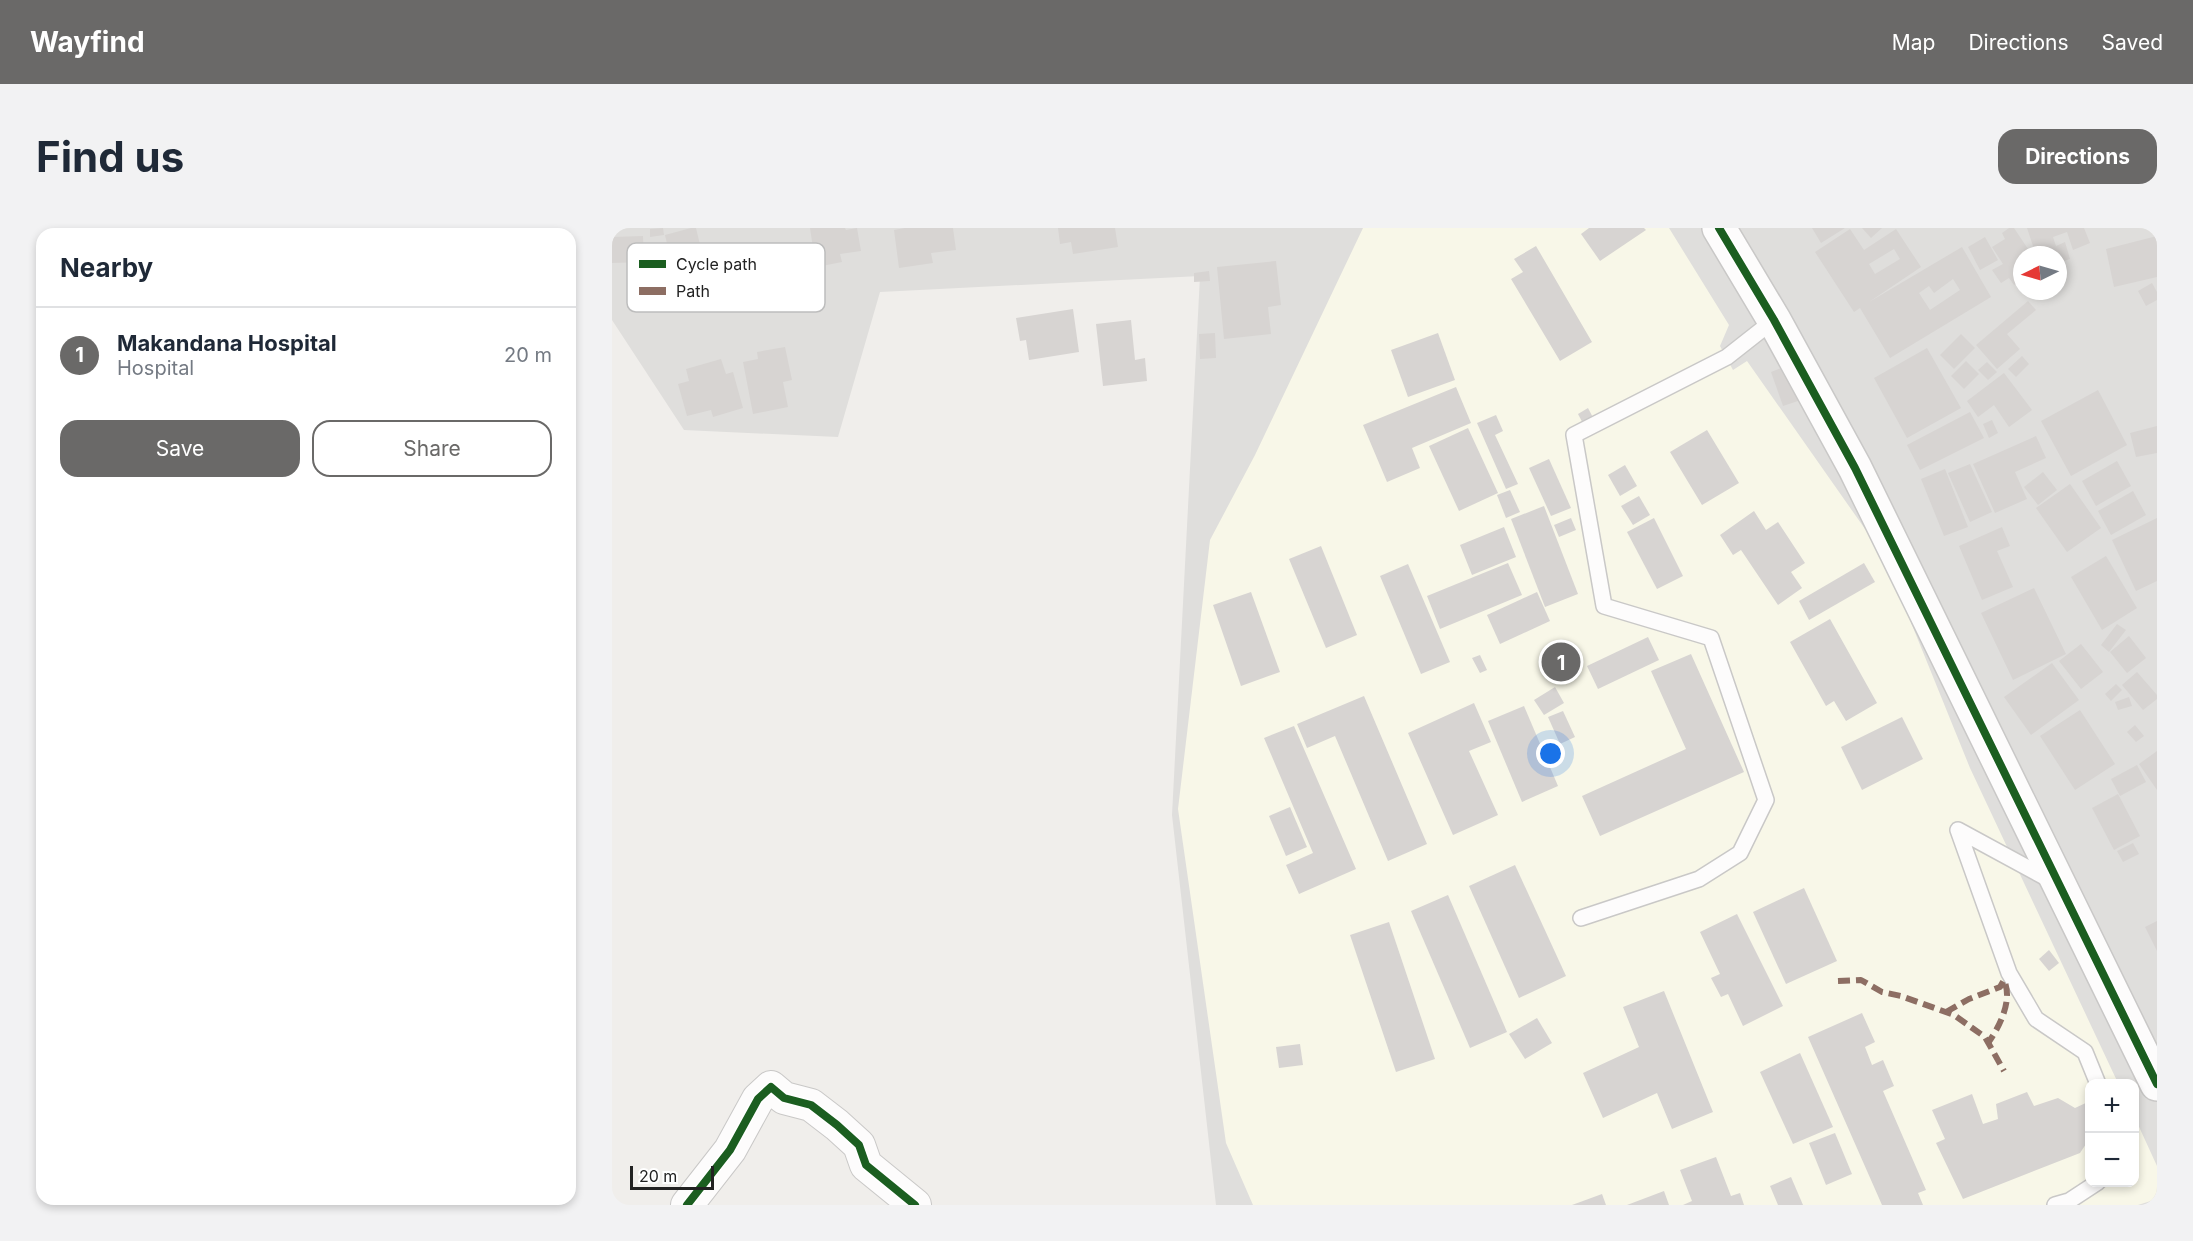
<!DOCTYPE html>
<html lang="en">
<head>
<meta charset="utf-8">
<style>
	body { margin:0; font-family:Inter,sans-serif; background:#f2f2f3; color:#1f2937 }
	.controls { position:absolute; right:18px; bottom:18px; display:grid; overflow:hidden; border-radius:12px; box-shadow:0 3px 9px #0003 }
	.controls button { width:54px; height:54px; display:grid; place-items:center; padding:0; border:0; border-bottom:2px solid #e0e1e3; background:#fff; color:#1f2937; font:30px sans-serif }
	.compass { position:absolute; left:1401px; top:18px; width:54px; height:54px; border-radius:50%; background:#fff; box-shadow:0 3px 9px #0003; rotate:265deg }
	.scale { position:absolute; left:18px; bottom:15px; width:84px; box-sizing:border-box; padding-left:6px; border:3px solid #222; border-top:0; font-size:16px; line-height:21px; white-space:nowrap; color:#222; -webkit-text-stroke:4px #fff; paint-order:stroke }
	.you { position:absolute; left:939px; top:526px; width:21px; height:21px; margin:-15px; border:4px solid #fff; border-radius:50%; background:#1a73e8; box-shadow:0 0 0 9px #1a73e833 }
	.badge { display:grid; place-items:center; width:39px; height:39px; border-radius:50%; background:#6a6968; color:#fff; font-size:20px; font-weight:700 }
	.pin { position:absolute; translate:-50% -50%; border:3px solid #fff; box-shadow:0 2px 6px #0006 }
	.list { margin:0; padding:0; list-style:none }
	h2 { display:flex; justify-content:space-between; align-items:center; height:78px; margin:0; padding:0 24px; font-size:26px }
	h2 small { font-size:20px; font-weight:400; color:#747a83 }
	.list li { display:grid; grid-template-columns:39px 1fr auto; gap:18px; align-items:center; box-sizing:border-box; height:96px; padding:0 24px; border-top:2px solid #e0e1e3 }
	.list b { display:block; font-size:22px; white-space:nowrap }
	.list p { margin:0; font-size:20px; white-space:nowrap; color:#747a83 }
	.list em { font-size:20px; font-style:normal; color:#747a83 }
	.actions { display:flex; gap:12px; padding:18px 24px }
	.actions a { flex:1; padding:14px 0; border:2px solid #6a6968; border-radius:18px; text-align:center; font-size:21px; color:#6a6968 }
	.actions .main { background:#6a6968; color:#fff }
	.map { position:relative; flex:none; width:1545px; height:977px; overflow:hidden; border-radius:18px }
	header { display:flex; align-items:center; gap:36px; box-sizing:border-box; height:84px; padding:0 30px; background:#6a6968; color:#fff }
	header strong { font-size:28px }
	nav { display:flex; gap:33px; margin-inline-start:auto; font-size:21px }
	.intro { display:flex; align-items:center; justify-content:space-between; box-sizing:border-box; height:144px; padding:0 36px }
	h1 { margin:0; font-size:42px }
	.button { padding:15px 27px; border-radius:18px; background:#6a6968; color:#fff; font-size:21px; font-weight:700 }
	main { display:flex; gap:36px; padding:0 36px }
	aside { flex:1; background:#fff; border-radius:18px; box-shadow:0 3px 9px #0003 }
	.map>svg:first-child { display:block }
	.residential { fill:#dfdedc; fill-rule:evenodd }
	.education { fill:#f8f7e8 }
	.building { fill:#d7d4d2; fill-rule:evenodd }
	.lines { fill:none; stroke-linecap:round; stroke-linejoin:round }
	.service-casing { stroke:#c9c8c7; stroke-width:18 }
	.minor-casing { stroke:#c9c8c7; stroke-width:34 }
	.tertiary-casing { stroke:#c9c8c7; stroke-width:36 }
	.service { stroke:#fdfcfc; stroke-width:15 }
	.minor { stroke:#fdfcfc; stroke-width:32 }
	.tertiary { stroke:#fdfcfc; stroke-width:33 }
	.quiet { stroke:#8d6e63; stroke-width:6; stroke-dasharray:12 6; stroke-linecap:butt }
	.cycleway-casing { stroke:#fff; stroke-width:11 }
	.cycleway { stroke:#1b5e20; stroke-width:8 }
	.key { fill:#fff; stroke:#bdbdbd; stroke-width:1.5 }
	.key-label { font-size:16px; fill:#222 }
</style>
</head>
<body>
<header>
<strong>Wayfind</strong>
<nav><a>Map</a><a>Directions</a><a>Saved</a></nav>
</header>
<div class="intro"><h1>Find us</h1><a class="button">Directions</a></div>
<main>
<aside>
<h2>Nearby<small></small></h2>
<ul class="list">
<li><span class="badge">1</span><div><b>Makandana Hospital</b><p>Hospital</p></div><em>20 m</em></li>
</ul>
<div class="actions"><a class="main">Save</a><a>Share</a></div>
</aside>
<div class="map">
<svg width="1545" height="977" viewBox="0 0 1545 977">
	<rect width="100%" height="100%" fill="#f0eeeb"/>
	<!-- residential -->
	<path class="residential" d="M0 0H1545V977H604L560 587 588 48 268 64 226 209 72 202 0 92ZM1410 27H1446V63H1410ZM1478 856H1522V954H1478Z"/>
	<!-- education -->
	<polygon class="education" points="751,0 1057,0 1117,97 1108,118 1121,142 1135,133 1272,328 1358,540 1506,855 1478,856 1478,954 1522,954 1523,890 1545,938 1545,971 1526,977 641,977 614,915 566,581 598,312 643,227"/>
	<!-- building -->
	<g class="building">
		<polygon points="51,0 52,7 38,9 38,1"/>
		<polygon points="79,0 84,0 91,29 60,37 53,7"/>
		<polygon points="198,0 233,0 234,2 245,0 249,23 228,26 230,34 210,38 212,47 201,49 196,21 201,20"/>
		<polygon points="293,0 341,0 344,22 319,25 321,35 287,40 282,2"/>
		<polygon points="446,0 503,0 506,19 461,26 459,14 448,16"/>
		<polygon points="977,0 1032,0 1034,2 988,33 969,6"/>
		<polygon points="1200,0 1233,0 1209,15"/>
		<polygon points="1250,0 1270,0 1259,10"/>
		<polygon points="1397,0 1402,0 1420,27 1410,27 1410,52 1402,57 1397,50 1389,55 1380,42 1391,36 1380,19 1393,11 1390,5"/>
		<polygon points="1415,0 1472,0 1478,15 1461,22 1455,4 1441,9 1444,18 1453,14 1458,31 1446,35 1446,27 1424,27"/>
		<path d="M1238 1 1252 22 1284 1 1309 39 1257 74 1350 19 1379 69 1278 130 1248 80 1242 84 1203 24ZM1282 21 1288 31 1263 46 1257 36ZM1341 51 1348 62 1318 82 1307 65 1317 58 1322 65Z"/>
		<polygon points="31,8 32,34 0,35 0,9"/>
		<polygon points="1545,8 1545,49 1502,59 1494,21"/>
		<polygon points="1373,9 1386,32 1368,42 1356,19"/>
		<polygon points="924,18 980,114 948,133 899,51 911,44 902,31"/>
		<polygon points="664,33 669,77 656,79 659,106 612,111 605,39"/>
		<polygon points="597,43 598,53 582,54 582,45"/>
		<polygon points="1540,55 1545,64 1545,72 1534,78 1526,63"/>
		<polygon points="1416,73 1424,82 1395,106 1408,121 1385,141 1364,117"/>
		<polygon points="461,81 467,124 417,132 414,112 408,113 404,90"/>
		<polygon points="519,92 523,132 533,130 535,153 491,158 484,96"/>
		<polygon points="603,105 604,130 588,131 587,106"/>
		<polygon points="826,105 843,152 796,169 779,122"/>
		<polygon points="1349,106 1363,120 1342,141 1328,127"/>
		<polygon points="173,119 180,152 171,154 176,179 141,186 131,134 146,131 145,124"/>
		<polygon points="1315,120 1349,180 1295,210 1262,150"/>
		<polygon points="1410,128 1417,136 1404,149 1396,141"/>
		<polygon points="109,131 114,146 121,144 131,180 101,189 99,182 75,188 66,156 77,153 74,141"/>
		<polygon points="1354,133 1367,146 1352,161 1339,148"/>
		<polygon points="1375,134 1385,144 1376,152 1366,142"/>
		<polygon points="1179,136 1192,171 1171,178 1159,144"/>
		<polygon points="1392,145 1420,182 1397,199 1382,177 1366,189 1355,173"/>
		<polygon points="844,159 859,195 800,220 808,240 775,254 751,197"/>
		<polygon points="1486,162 1515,217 1459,248 1429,193"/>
		<polygon points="976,180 987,201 977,207 966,186"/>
		<polygon points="1358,184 1372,210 1308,242 1295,217"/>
		<polygon points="884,187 891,203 883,207 906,256 894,261 865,195"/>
		<polygon points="1380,192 1386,205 1377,210 1371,196"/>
		<polygon points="1545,198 1545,225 1524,229 1518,205"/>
		<polygon points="856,200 886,265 847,283 817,218"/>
		<polygon points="1095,202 1127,255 1090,277 1058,224"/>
		<polygon points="1424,208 1434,230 1403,244 1415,271 1383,285 1361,236"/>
		<polygon points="937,231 959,280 939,288 917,240"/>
		<polygon points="1505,233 1519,258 1484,278 1470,253"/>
		<polygon points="1358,236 1380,284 1358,294 1336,245"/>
		<polygon points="1013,237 1025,258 1008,268 996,247"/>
		<polygon points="1333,241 1356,299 1332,308 1309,251"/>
		<polygon points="1431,244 1445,262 1426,277 1412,259"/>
		<polygon points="1458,256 1489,300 1455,324 1424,280"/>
		<polygon points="898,262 908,284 894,290 885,267"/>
		<polygon points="1521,263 1534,287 1499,307 1486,283"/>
		<polygon points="1027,268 1038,287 1021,297 1009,278"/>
		<polygon points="932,278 966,366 933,379 899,291"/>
		<polygon points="1142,283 1154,302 1166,294 1193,335 1179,344 1190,360 1166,377 1129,322 1121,327 1108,307"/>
		<polygon points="959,290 964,302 947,309 942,297"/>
		<polygon points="1042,290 1071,348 1045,361 1015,304"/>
		<polygon points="1545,290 1545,353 1524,363 1500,312"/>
		<polygon points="892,299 904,329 860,347 848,317"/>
		<polygon points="1390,299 1398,318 1385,323 1401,359 1370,372 1347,318"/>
		<polygon points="709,318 745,407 714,420 677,331"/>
		<polygon points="1494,328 1525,380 1490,402 1459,349"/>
		<polygon points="896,335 910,367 828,401 815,368"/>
		<polygon points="1252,335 1263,354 1197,392 1187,373"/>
		<polygon points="796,336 838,434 809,446 768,348"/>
		<polygon points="1422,360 1454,426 1401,452 1369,385"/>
		<polygon points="639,364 668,444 629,458 601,377"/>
		<polygon points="925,364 938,393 888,416 875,387"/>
		<polygon points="1218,391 1265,475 1234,493 1222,473 1214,478 1178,414"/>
		<polygon points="1505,396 1514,402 1497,424 1489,417"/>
		<polygon points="1517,408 1534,430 1515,445 1498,424"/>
		<polygon points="1036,409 1047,432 986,461 975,438"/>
		<polygon points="1469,416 1491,444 1469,461 1447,433"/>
		<polygon points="1079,426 1132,544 988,608 970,568 1074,521 1039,443"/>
		<polygon points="868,427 875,442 868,445 860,430"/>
		<polygon points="1440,435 1467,472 1419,507 1392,469"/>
		<polygon points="1525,444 1545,467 1545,471 1531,482 1510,457"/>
		<polygon points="1504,456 1510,462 1499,473 1493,466"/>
		<polygon points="943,459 952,475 932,487 922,472"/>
		<polygon points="752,468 815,616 776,633 723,508 695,520 685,496"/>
		<polygon points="1517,469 1520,478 1506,482 1503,474"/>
		<polygon points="862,475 879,514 857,523 886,587 841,607 796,505"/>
		<polygon points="912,478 946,558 910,574 876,493"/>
		<polygon points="1468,482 1503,536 1463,562 1428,508"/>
		<polygon points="951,483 963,509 948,516 936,489"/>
		<polygon points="1290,489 1311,531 1250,562 1229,519"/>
		<polygon points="1523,497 1532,508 1524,514 1515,504"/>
		<polygon points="682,498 744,641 687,666 674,637 701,625 652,510"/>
		<polygon points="1545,523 1545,562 1527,536"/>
		<polygon points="1525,537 1534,554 1508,568 1499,551"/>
		<polygon points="1506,566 1528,608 1502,622 1480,580"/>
		<polygon points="678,579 695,619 674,628 657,588"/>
		<polygon points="1521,615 1527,626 1511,634 1505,623"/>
		<polygon points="903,637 954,748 907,770 857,658"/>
		<polygon points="1192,660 1225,733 1174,756 1141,684"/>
		<polygon points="836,667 895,804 858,820 799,683"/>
		<polygon points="1125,686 1171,778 1131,798 1116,766 1109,769 1099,750 1108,746 1088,704"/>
		<polygon points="1545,693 1545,723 1533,699"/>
		<polygon points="777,694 823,831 784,844 738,707"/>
		<polygon points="1437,722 1447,735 1437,743 1427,731"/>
		<polygon points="1052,763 1101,884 1060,901 1045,865 991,890 971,845 1027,819 1011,779"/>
		<polygon points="1250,785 1263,814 1253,819 1260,837 1271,832 1282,858 1271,863 1314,962 1306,965 1311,977 1270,977 1196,809"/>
		<polygon points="925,790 940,815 913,831 897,806"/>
		<polygon points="688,816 691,837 667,840 664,819"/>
		<polygon points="1188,825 1221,899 1181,916 1148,844"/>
		<polygon points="1415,864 1422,878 1446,870 1463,880 1478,873 1478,910 1468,925 1351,971 1324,915 1333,911 1320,882 1360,866 1371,896 1386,891 1384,876"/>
		<polygon points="1223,905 1240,946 1214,957 1197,915"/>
		<polygon points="1104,929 1119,968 1128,965 1132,977 1071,977 1080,973 1068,942"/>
		<polygon points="1179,949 1191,977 1166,977 1158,958"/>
		<polygon points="1052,963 1057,977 1015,977"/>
		<polygon points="990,966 994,977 960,977"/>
	</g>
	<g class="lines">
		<!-- service casing -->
		<g class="service-casing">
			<g id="service">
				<polyline points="1440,653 1346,602 1397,745 1424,791 1473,824 1486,856"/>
				<polyline points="969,690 1087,651 1128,625 1154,572 1099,410 992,378 962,207 1115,129 1162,92"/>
				<polyline points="1443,977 1457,973 1486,954"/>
			</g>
		</g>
		<!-- minor casing -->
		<g class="minor-casing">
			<polyline id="minor" points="75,977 118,922 146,871 159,859 172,870 199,877 225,897 247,917 254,937 303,977"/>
		</g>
		<!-- tertiary casing -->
		<g class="tertiary-casing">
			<polyline id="tertiary" points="1107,0 1162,92 1243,240 1545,856"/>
		</g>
		<!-- service -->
		<use href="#service" class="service"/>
		<!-- minor -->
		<use href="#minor" class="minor"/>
		<!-- tertiary -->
		<use href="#tertiary" class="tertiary"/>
		<!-- quiet -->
		<g class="quiet">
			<polyline points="1226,753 1249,752 1270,764 1289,768 1342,787 1373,809 1392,843"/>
			<path d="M1334 784 1357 771 1388 759 1392 752C1401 772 1388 798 1376 815"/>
		</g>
		<!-- cycleway casing -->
		<g class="cycleway-casing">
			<g id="cycleway">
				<polyline points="1107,0 1162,92 1243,240 1545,856"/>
				<polyline points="75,977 118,922 146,871 159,859 172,870 199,877 225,897 247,917 254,937 303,977"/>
			</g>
		</g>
		<!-- cycleway -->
		<use href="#cycleway" class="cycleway"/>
	</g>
	<!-- legend -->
	<rect x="15" y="15" width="198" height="69" rx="9" class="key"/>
	<rect x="27" y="32" width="27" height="8" fill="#1b5e20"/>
	<rect x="27" y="59" width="27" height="8" fill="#8d6e63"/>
	<g class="key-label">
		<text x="64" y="42">Cycle path</text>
		<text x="64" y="69">Path</text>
	</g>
</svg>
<div class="controls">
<button>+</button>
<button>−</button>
</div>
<svg class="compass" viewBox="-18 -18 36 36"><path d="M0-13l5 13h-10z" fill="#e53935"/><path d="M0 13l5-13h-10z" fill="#747a83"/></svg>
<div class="scale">20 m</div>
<div class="you"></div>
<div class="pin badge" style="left:949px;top:434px">1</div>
</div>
</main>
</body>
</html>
